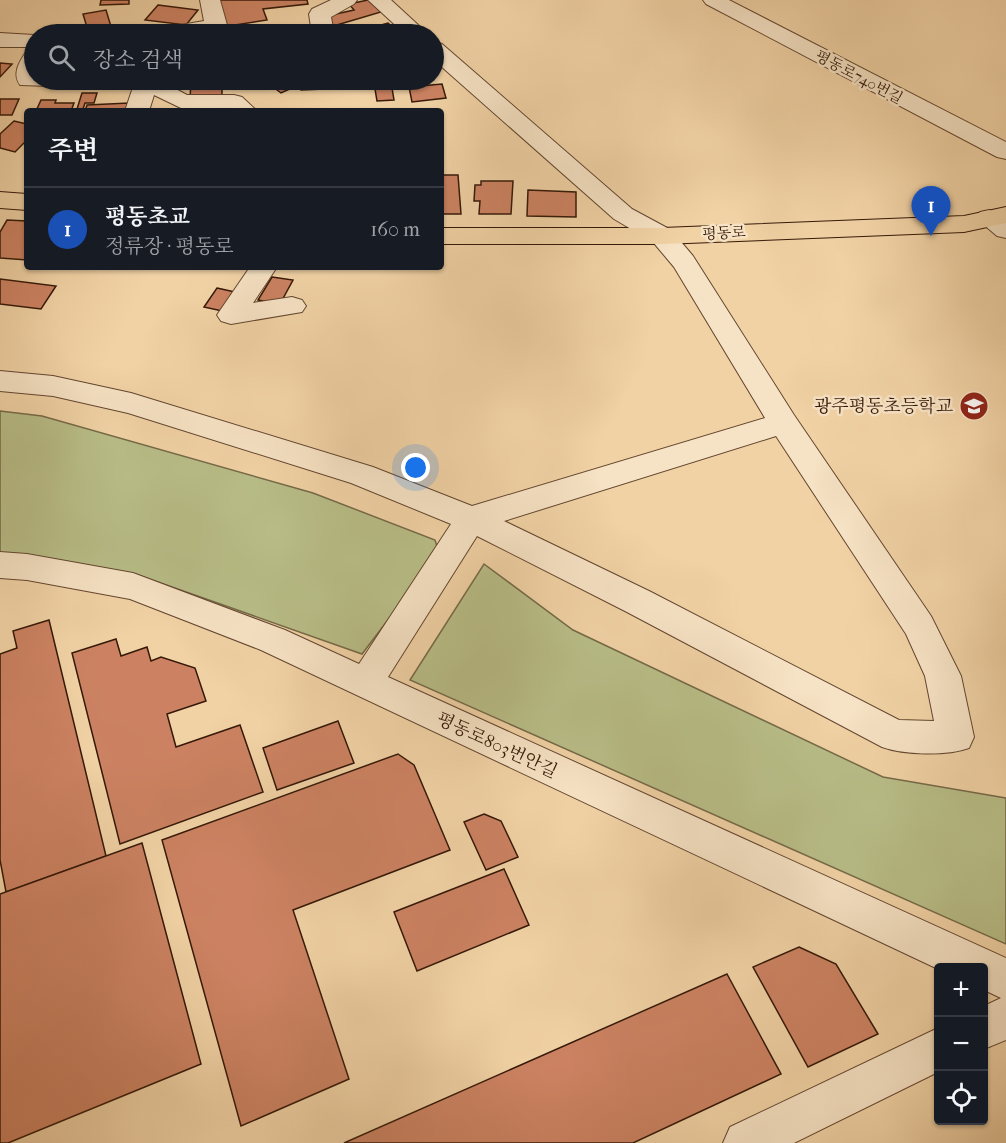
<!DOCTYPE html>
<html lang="ko">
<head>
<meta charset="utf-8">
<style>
	body { margin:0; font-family:"IM FELL French Canon","Noto Serif KR",serif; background:#20242c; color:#f1f3f6 }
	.controls { position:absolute; right:18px; bottom:18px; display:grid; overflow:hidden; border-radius:6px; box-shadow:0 2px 4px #0004 }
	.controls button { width:54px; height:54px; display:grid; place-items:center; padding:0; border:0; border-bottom:2px solid #363941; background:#171b24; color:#f1f3f6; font:30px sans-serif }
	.you { position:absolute; left:416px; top:468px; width:21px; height:21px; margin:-15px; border:4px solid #fff; border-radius:50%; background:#1a73e8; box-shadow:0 0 0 9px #1a73e833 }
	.badge { display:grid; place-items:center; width:39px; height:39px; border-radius:50%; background:#d93025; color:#fff; font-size:20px; font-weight:700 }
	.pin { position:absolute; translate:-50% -50px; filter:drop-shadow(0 2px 3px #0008) }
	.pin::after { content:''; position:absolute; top:32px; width:21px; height:18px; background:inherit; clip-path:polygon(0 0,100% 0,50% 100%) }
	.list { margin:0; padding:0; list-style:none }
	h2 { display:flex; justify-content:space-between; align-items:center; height:78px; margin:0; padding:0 24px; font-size:26px }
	h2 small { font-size:20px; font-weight:400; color:#9ea1a6 }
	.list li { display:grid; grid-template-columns:39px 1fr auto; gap:18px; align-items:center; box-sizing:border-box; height:84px; padding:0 24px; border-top:2px solid #363941 }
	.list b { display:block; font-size:22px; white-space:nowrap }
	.list p { margin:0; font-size:20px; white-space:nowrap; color:#9ea1a6 }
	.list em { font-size:20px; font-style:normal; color:#9ea1a6 }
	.icon { flex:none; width:33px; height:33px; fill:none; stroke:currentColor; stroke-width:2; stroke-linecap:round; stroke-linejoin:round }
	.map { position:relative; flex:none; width:1006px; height:1143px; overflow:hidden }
	.search { position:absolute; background:#171b24; box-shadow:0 2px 4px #0004; left:24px; top:24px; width:420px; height:66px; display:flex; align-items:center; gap:15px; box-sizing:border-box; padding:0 21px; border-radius:33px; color:#9ea1a6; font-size:22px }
	.panel { position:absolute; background:#171b24; box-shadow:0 2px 4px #0004; left:24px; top:108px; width:420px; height:162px; border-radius:6px }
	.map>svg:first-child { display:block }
	.green { fill:#b8bd87; stroke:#766a48; stroke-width:1.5 }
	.building { fill:#cc8262; stroke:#341808; stroke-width:1.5 }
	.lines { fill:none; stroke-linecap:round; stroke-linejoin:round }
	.minor-casing { stroke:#63462f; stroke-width:2 }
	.major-casing { stroke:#341808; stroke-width:2 }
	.minor { fill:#f6e2c4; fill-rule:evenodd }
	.major { fill:#f1d2a5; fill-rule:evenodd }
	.labels { text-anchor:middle; stroke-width:5; stroke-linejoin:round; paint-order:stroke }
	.far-street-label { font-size:15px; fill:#341808; stroke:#f6e2c4 }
	.poi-label { font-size:18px; fill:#341808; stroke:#f6e2c4; text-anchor:end }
	.street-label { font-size:18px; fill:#341808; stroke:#f6e2c4 }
</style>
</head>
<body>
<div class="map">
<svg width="1006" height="1143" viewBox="0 0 1006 1143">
	<rect width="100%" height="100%" fill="#f1d2a5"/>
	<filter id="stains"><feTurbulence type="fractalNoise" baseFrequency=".00333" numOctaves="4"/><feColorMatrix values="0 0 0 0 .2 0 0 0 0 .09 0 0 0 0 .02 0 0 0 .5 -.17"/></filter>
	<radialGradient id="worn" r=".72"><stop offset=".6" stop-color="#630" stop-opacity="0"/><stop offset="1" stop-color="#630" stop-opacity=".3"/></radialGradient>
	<!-- green -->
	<g class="green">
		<polygon points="0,411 42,416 313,493 435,540 439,553 362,654 135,574 0,555"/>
		<polygon points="484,564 573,630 883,777 1006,798 1006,944 410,680"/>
	</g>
	<!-- building -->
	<g class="building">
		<polygon points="101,0 129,0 129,4 100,5"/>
		<polygon points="217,0 307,0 308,4 263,9 267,20 222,27"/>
		<polygon points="368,0 381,12 330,27 327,16 354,10 349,4"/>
		<polygon points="158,5 198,10 186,25 145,20"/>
		<polygon points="106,10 112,30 89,34 83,14"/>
		<polygon points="388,23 400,34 349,34"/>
		<polygon points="234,30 234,34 202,34 202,32"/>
		<polygon points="0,63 12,64 0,77"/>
		<polygon points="222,80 222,96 190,98 191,82"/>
		<polygon points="264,80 284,80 294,87 281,93"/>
		<polygon points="299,80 352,80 349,88 301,90"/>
		<polygon points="442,84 446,98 412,102 409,87"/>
		<polygon points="392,88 394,100 377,101 375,89"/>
		<polygon points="82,93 97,93 94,103 85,103 83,109 77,109"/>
		<polygon points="0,99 19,99 12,115 0,115"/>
		<polygon points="41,100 56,100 55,103 74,103 71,111 36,111"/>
		<polygon points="129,103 127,111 85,111 87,105"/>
		<polygon points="14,121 27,124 27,140 15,152 0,148 0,134"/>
		<polygon points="441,175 458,175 461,214 441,214"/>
		<polygon points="481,181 513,181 511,214 479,214 480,201 474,201 475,185 481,185"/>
		<polygon points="528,190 576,192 576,217 527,216"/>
		<polygon points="7,220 27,221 27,260 0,258 0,232"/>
		<polygon points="272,277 293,280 280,304 258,300"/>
		<polygon points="0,279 56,286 41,309 0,304"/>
		<polygon points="217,288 235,292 222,311 204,307"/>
		<polygon points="49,620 106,856 6,892 0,860 0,654 17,648 13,631"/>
		<polygon points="116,639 121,656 147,647 151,661 161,657 195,668 206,701 167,714 176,747 240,725 263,792 120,844 72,653"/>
		<polygon points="338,721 354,763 277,790 263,748"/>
		<polygon points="398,754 414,765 450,850 293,910 349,1079 241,1126 162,840"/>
		<polygon points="484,814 501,821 518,857 486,870 464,822"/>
		<polygon points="142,843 201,1064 8,1143 0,1143 0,894"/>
		<polygon points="504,869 529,925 417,971 394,912"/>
		<polygon points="799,947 836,964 878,1034 808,1067 753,967"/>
		<polygon points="727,974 781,1074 633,1143 344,1143"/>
	</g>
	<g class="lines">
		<!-- minor casing -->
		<g class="minor-casing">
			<g id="minor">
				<polygon points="200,0 220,0 227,25 224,30 199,34 154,34 157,29 204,21"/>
				<polygon points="331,0 357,0 354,4 331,17 334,34 312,34 309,14 312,9"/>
				<polygon points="368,0 391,0 428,34 405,34"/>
				<polygon points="703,0 729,0 1006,142 1006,159 997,157 706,4"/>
				<polygon points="0,33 34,35 34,47 0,47"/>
				<path d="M434 42 442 44 632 209 671 230 693 256 794 415 931 616 961 676 974 737 969 748C947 756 904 755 882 747L625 611 477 536 388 677 1006 958V1040L984 1049V1006L1001 998 984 990V968L938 969 261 650 130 599 27 580 0 578V552L27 554 133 573 285 630 359 664 451 524 351 483 128 413 53 396 0 391V371L53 376 131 393 373 467 472 506 765 418 674 267 653 242 614 219 434 60ZM776 436 906 634 925 676 934 721 899 720 649 591 504 521Z"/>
				<path d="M34 50V80H92L89 85 81 87 20 85C12 74 19 62 26 52Z"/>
				<polygon points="132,80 159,80 187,95 234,95 242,97 257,111 183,109 154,95 149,111 125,111 134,84"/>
				<polygon points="989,210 1006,218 1006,238 997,236 976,218 980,212"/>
				<polygon points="250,267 277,267 253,303 292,297 302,300 306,306 302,312 231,324 221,321 217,315"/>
				<polygon points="938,1028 938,1072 794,1143 723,1143 730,1127"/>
			</g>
		</g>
		<!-- major casing -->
		<g class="major-casing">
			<g id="major">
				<polygon points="0,192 27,194 27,210 0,208"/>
				<polygon points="1006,207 1006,223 964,232 662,244 441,244 441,228 662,228 964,216"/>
			</g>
		</g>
		<!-- minor -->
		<use href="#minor" class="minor"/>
		<!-- major -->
		<use href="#major" class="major"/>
	</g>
	<!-- icons -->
	<defs>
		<g id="school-disc" transform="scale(1.5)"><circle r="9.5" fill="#8f2418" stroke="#f6e2c4"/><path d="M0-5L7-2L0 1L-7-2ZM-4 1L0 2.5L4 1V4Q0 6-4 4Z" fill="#fff"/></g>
	</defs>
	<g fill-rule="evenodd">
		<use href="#school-disc" x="974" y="406"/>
	</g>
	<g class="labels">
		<!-- far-street labels -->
		<g class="far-street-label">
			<text transform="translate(859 77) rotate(28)" y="5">평동로740번길</text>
			<text transform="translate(724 233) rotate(-3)" y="5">평동로</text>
		</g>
		<!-- poi labels -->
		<g class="poi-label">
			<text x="953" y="412">광주평동초등학교</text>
		</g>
		<!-- street labels -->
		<g class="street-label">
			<text transform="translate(497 745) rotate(25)" y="6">평동로803번안길</text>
		</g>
	</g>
	<rect width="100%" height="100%" filter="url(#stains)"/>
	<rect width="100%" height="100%" fill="url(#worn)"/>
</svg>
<div class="controls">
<button>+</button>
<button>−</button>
<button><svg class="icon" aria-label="locate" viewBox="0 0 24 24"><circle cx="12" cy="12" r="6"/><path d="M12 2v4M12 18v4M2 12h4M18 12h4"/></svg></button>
</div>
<div class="you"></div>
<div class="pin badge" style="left:931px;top:236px;background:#1a4fb4">1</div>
<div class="search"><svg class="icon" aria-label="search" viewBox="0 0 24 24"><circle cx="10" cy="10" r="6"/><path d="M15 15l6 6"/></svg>장소 검색</div>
<section class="panel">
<h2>주변<small></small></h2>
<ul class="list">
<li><span class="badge" style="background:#1a4fb4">1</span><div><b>평동초교</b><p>정류장 · 평동로</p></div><em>160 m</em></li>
</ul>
</section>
</div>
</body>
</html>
